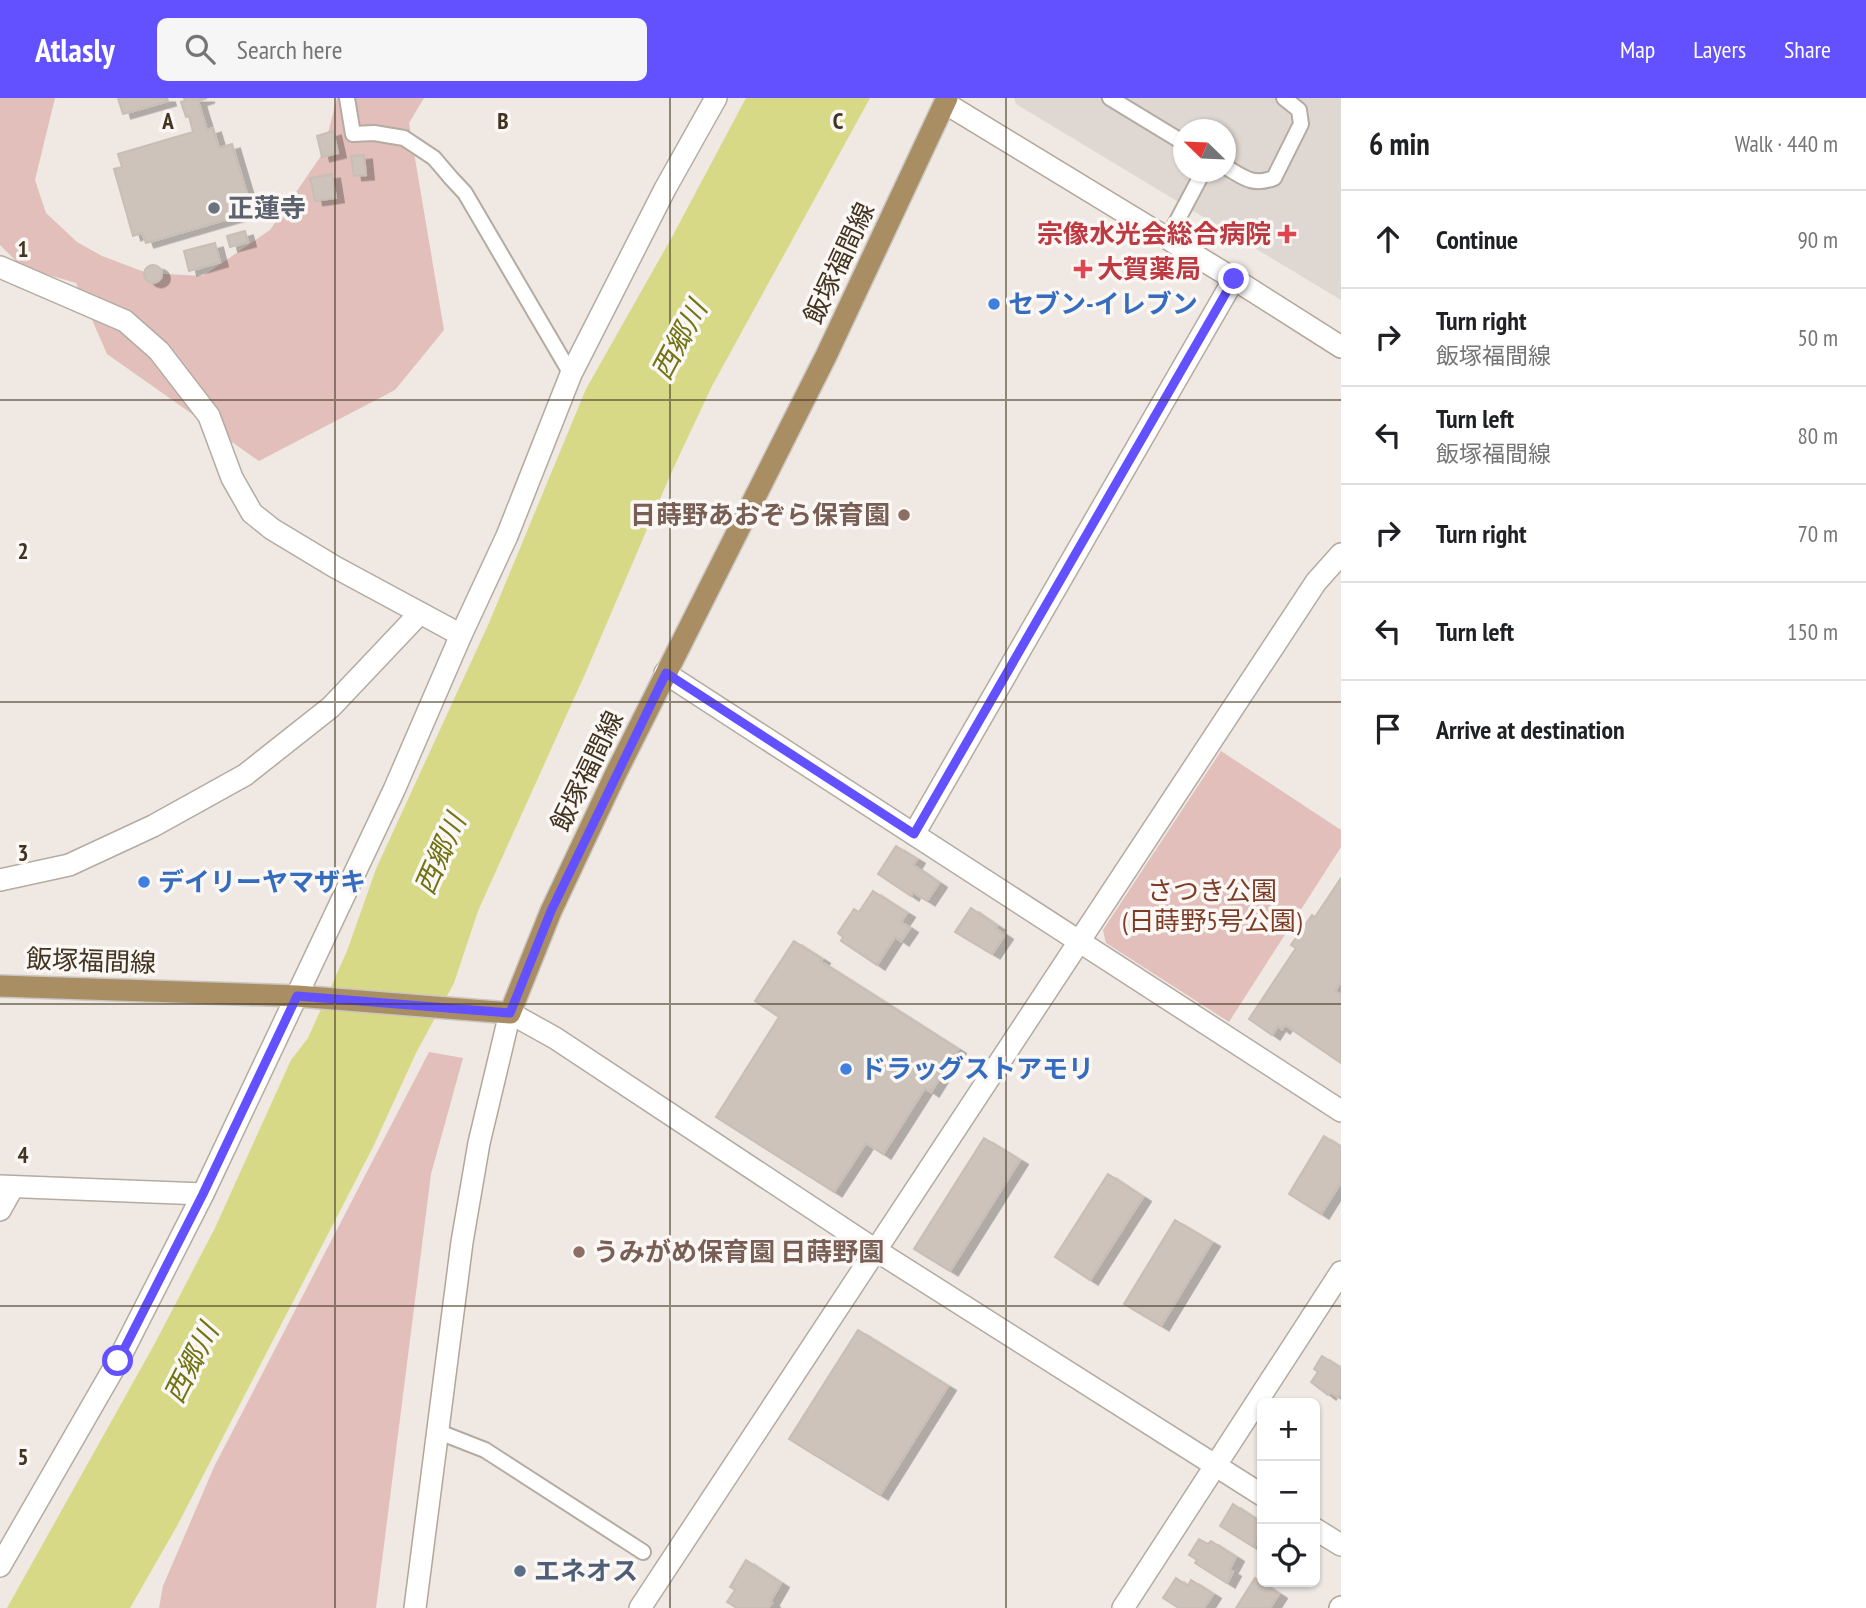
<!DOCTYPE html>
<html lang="en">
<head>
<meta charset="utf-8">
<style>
	body { margin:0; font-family:"PT Sans Narrow","Noto Sans JP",sans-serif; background:#f6f6f6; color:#202124 }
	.controls { position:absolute; right:21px; bottom:21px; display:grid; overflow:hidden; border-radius:10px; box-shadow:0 2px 5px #0004 }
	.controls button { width:63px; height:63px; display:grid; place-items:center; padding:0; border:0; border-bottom:2px solid #e0e0e0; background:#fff; color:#202124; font:35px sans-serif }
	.compass { position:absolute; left:1173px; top:21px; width:63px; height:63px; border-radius:50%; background:#fff; box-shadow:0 2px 5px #0004; rotate:293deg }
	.stop { position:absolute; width:21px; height:21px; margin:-16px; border:5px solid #6351ff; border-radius:50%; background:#fff }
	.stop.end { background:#6351ff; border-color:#fff; box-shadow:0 2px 7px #0008 }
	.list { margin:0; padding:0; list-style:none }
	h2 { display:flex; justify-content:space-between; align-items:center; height:91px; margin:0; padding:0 28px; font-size:30px }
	h2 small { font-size:23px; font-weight:400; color:#757577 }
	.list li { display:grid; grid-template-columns:46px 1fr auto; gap:21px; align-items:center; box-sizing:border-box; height:98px; padding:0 28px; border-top:2px solid #e0e0e0 }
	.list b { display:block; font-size:26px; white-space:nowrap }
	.list p { margin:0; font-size:23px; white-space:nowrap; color:#757577 }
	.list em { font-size:23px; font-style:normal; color:#757577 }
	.icon { flex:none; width:38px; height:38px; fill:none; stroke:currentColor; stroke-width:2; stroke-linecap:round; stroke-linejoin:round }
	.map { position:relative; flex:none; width:1341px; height:1510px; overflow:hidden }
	header { display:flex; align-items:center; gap:42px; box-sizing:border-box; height:98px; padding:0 35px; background:#6351ff; color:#fff }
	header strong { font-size:33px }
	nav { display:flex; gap:38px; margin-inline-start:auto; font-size:24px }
	.search { width:490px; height:63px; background:#f6f6f6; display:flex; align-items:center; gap:18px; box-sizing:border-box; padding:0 24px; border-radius:10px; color:#757577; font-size:26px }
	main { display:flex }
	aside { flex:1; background:#fff }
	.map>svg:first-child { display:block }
	.built { fill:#dfd7d1; fill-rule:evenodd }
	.green { fill:#e2bfba }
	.water { fill:#d8d986 }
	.building { fill:#cdc3bb; stroke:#c9beb5; stroke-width:2; filter:url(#shadow) }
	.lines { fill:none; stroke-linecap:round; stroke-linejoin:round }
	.lane-casing { stroke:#b4aba1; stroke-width:18 }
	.street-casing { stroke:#b4aba1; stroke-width:24 }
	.secondary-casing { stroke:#b4a697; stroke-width:24 }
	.primary-casing { stroke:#cac6c1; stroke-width:24 }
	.lane { stroke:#fff; stroke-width:14 }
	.street { stroke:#fff; stroke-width:21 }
	.secondary { stroke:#fff; stroke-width:21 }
	.primary { stroke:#a98d63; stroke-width:21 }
	.route { stroke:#6351ff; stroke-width:9 }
	.grid { fill:none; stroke:#423420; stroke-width:2; stroke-opacity:0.55 }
	.worship-dot { fill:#6b7280; stroke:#faf7f5; stroke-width:2.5 }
	.health-dot { fill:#e0444e; stroke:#faf7f5; stroke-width:2.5 }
	.shop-dot { fill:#3f7fe0; stroke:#faf7f5; stroke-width:2.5 }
	.education-dot { fill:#8d6e63; stroke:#faf7f5; stroke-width:2.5 }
	.service-dot { fill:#5c6f8a; stroke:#faf7f5; stroke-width:2.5 }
	.labels { text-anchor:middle; stroke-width:7; stroke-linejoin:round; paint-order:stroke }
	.worship-label { font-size:26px; font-weight:bold; fill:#5b616d; stroke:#faf7f5; text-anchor:start }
	.health-label { font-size:26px; font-weight:bold; fill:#be3a42; stroke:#faf7f5; text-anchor:end }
	.street-label { font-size:26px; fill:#423420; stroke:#faf7f5 }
	.shop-label { font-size:26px; font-weight:bold; fill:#366cbe; stroke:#faf7f5; text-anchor:start }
	.education-label { font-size:26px; font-weight:bold; fill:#785e54; stroke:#faf7f5; text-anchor:end }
	.park-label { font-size:26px; fill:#7e3c26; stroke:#faf7f5 }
	.service-label { font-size:26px; font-weight:bold; fill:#4e5e75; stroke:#faf7f5; text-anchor:start }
	.water-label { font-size:28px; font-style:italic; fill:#727413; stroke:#faf7f5 }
	.grid-label { font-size:23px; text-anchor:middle; font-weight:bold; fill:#423420; stroke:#faf7f5; stroke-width:7; stroke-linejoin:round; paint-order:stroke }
</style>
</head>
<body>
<header>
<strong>Atlasly</strong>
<div class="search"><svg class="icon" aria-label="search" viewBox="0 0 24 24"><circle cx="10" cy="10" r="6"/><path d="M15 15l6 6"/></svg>Search here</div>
<nav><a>Map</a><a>Layers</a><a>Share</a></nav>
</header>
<main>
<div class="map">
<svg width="1341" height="1510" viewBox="0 0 1341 1510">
	<defs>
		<filter id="shadow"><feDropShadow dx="8" dy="4.5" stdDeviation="0" flood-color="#0004"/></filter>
	</defs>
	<rect width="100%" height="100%" fill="#efe8e3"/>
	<!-- built -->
	<path class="built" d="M1014 0H1341V202L1016 6ZM1184 32H1226V74H1184Z"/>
	<!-- green -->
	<g class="green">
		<polygon points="0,0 55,0 35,82 46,115 77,144 102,158 147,175 203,178 270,132 323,55 337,0 424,0 409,25 444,232 395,292 259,363 107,256 76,185 22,169 0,147"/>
		<polygon points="1221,653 1341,732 1341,749 1229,924 1106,845 1103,832"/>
		<polygon points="429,954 463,960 431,1076 376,1510 159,1510 163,1488 214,1369"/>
	</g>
	<!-- water -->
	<polygon class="water" points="746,0 870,0 712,288 672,373 585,576 478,813 454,885 416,955 373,1049 177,1428 130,1510 7,1510 154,1247 215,1130 291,962 308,940 347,853 376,771 489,525 586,291 672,139"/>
	<!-- building -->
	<g class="building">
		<polygon points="118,0 167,0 168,3 123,16"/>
		<polygon points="184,0 207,0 198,3 207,32 213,30 219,50 232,46 247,96 233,100 238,118 146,145 142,135 133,138 114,71 122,69 118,56 193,34 189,18 186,19 181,4 185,3"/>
		<polygon points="333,33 338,55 322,59 317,38"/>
		<polygon points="364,57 366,77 354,78 351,58"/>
		<polygon points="332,76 336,100 315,103 310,80"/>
		<polygon points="245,133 248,144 230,149 227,138"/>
		<polygon points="215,145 220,164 189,173 184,153"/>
		<circle cx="153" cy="176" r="9"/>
		<polygon points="896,748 917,761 913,767 939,785 927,803 913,794 911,798 878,776"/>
		<polygon points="1341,780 1341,883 1335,893 1341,897 1341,965 1285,927 1282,931 1278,928 1272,937 1249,921 1296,850 1291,847 1312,817 1315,819"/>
		<polygon points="873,793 907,815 901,824 910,830 901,843 895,839 877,867 841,843 843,839 838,835 854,811 859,814"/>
		<polygon points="971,810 997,828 995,830 1005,837 992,856 955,834"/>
		<polygon points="794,843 822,861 820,863 958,951 931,994 925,990 883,1056 866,1045 834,1094 716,1019 779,919 755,903"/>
		<polygon points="1324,1038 1341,1049 1341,1084 1321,1116 1289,1096"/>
		<polygon points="984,1040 1020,1062 950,1173 914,1151"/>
		<polygon points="1108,1076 1143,1099 1090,1182 1055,1159"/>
		<polygon points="1175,1122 1212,1144 1161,1228 1124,1206"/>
		<polygon points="858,1232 948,1288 880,1397 789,1341"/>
		<polygon points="1322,1258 1341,1270 1341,1294 1338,1299 1330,1294 1328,1297 1311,1284 1318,1274 1314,1271"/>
		<polygon points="1233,1406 1262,1425 1262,1435 1254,1449 1220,1428"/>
		<polygon points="1199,1441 1208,1446 1211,1443 1236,1459 1229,1472 1233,1474 1227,1485 1195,1465 1197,1462 1189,1457"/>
		<polygon points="746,1462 781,1485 770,1504 772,1505 768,1510 737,1510 727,1504 735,1492 730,1489"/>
		<polygon points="1176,1480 1188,1488 1191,1482 1213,1496 1204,1510 1179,1510 1163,1500"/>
		<polygon points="1255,1480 1279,1496 1270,1510 1236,1510"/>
	</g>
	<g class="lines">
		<!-- lane casing -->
		<g class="lane-casing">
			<g id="lane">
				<polyline points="347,0 353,36 374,35 404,40 434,60 451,80 465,95 571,276"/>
				<polyline points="1110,0 1184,45"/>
				<path d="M1226 69C1244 80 1253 88 1274 80L1301 26 1299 12 1284 0"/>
				<polyline points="1168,140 1203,74"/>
				<polyline points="439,1334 485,1352 643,1454"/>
			</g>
		</g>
		<!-- street casing -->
		<g class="street-casing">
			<g id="street">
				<polyline points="0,169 125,223 159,253 209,318 232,380 252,415 272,431 335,469 461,537"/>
				<polyline points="665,575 1341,1013"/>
				<polyline points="914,736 1234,181"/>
				<polyline points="0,782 69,767 153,728 245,677 331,609 420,515"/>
				<polyline points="510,915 555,940 877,1153 1262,1397"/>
				<polyline points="0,1088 203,1096"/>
				<polyline points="0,1112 13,1089"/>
				<polyline points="1315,1431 1341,1447"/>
				<polyline points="0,1468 118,1263 203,1096 394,692 461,537 507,438 571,276 665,91 716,0"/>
				<polyline points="640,1510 1316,484 1341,456"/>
				<polyline points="1123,1510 1341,1174"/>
			</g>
		</g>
		<!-- secondary casing -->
		<g class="secondary-casing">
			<g id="secondary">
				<polyline points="945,5 1234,181 1341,249"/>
				<polyline points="415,1510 462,1144 479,1045 510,915"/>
				<polyline points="1340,1510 1341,1509"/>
			</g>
		</g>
		<!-- primary casing -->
		<g class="primary-casing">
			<polyline id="primary" points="0,888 297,898 510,915 551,813 617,673 826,258 947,0"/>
		</g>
		<!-- lane -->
		<use href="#lane" class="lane"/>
		<!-- street -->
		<use href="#street" class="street"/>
		<!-- secondary -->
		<use href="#secondary" class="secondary"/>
		<!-- primary -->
		<use href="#primary" class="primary"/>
	</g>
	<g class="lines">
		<!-- route -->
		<polyline class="route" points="118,1263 203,1096 297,898 510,915 551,813 666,575 914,736 1234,181"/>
	</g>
	<!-- grid -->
	<path class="grid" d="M335 0V1510M670 0V1510M1006 0V1510M0 302H1341M0 604H1341M0 906H1341M0 1208H1341"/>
	<!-- markers -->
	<circle class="worship-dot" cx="214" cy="110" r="7"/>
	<g class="health-dot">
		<path d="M1283.5 125.5h7v7h7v7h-7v7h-7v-7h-7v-7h7z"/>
		<path d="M1079.5 160.5h7v7h7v7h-7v7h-7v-7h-7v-7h7z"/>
	</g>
	<g class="shop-dot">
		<circle cx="994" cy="206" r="7"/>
		<circle cx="144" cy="784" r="7"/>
		<circle cx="846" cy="971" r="7"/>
	</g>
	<g class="education-dot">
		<circle cx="904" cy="417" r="7"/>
		<circle cx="579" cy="1154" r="7"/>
	</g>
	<circle class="service-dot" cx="520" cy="1473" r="7"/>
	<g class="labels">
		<!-- worship labels -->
		<g class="worship-label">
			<text x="228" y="119">正蓮寺</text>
		</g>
		<!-- health labels -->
		<g class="health-label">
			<text x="1271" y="145">宗像水光会総合病院</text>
			<text x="1097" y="180" text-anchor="start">大賀薬局</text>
		</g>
		<!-- street labels -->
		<g class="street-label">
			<text transform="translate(839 165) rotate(-65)" y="9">飯塚福間線</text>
			<text transform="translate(587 673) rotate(-64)" y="9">飯塚福間線</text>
			<text transform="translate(91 863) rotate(2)" y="9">飯塚福間線</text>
		</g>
		<!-- shop labels -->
		<g class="shop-label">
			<text x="1008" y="215">セブン-イレブン</text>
			<text x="158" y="793">デイリーヤマザキ</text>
			<text x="860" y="980">ドラッグストアモリ</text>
		</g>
		<!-- education labels -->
		<g class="education-label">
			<text x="890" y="426">日蒔野あおぞら保育園</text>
			<text x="593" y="1163" text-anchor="start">うみがめ保育園 日蒔野園</text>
		</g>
		<!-- park labels -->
		<g class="park-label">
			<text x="1212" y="802">さつき公園<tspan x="1212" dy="30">(日蒔野5号公園)</tspan></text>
		</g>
		<!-- service labels -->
		<g class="service-label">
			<text x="534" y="1482">エネオス</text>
		</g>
		<!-- water labels -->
		<g class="water-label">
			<text transform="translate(679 242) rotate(-62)" y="10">西郷川</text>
			<text transform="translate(440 756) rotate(-66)" y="10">西郷川</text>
			<text transform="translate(191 1265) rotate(-63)" y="10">西郷川</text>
		</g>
	</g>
	<g class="grid-label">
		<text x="168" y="31">A</text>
		<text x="503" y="31">B</text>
		<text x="838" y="31">C</text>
		<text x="23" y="159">1</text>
		<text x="23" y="461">2</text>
		<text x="23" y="763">3</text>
		<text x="23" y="1065">4</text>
		<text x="23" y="1367">5</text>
	</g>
</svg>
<div class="controls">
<button>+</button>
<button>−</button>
<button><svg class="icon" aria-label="locate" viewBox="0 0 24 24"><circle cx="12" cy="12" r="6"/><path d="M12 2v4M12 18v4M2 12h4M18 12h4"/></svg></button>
</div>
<svg class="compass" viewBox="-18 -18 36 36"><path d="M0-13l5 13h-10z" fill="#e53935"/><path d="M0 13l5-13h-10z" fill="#757577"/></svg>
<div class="stop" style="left:118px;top:1263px"></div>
<div class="stop end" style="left:1234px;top:181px"></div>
</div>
<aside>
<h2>6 min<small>Walk · 440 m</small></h2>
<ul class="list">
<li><svg class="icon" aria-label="ahead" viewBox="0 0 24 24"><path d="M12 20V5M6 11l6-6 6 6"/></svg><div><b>Continue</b></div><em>90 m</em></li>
<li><svg class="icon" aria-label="right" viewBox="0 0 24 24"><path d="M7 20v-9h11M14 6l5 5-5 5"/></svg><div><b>Turn right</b><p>飯塚福間線</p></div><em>50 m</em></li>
<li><svg class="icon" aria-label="left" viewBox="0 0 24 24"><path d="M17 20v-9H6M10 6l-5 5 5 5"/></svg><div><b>Turn left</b><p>飯塚福間線</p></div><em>80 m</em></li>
<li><svg class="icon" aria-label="right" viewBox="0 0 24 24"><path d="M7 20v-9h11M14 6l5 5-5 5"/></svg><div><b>Turn right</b></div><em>70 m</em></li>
<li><svg class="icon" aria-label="left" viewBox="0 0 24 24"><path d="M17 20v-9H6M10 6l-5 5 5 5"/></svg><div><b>Turn left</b></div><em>150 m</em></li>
<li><svg class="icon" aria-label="arrive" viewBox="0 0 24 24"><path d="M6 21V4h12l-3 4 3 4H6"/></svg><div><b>Arrive at destination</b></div></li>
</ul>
</aside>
</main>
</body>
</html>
